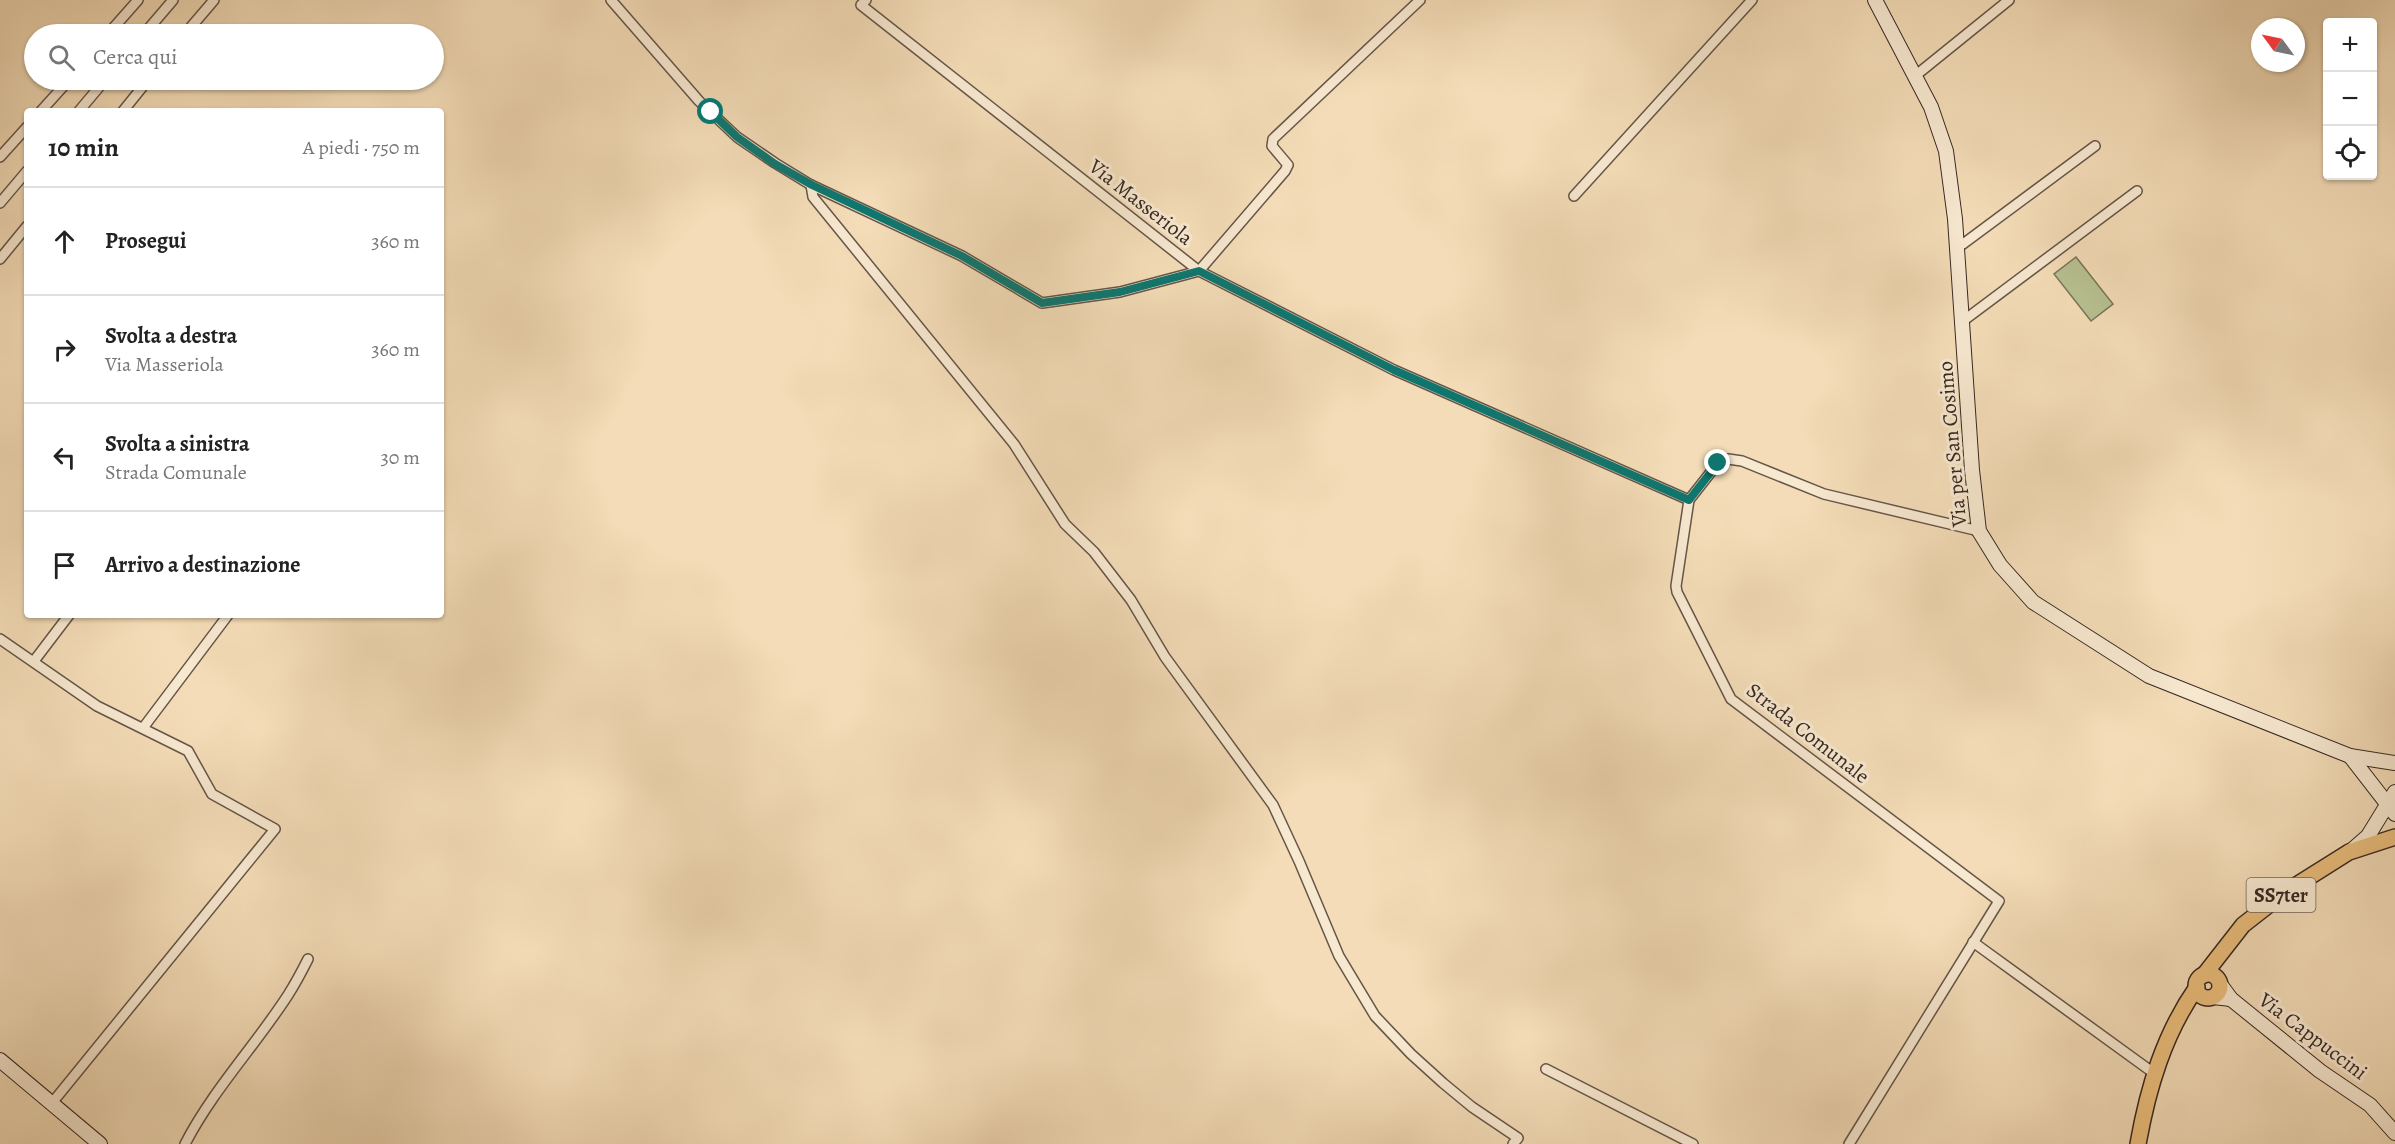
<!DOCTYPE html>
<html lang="it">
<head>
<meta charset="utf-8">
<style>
	body { margin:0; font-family:Alegreya,serif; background:#f2f2f2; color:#222 }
	.controls { position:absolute; right:18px; top:18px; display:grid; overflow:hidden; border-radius:6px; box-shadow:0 2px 4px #0004 }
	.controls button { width:54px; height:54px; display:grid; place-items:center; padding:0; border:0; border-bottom:2px solid #e0e0e0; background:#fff; color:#222; font:30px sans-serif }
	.compass { position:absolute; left:2251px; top:18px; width:54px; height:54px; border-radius:50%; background:#fff; box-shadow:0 2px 4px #0004; rotate:303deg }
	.stop { position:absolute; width:18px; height:18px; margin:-14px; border:4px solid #0f766e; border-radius:50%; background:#fff }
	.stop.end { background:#0f766e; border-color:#fff; box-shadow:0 2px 6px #0008 }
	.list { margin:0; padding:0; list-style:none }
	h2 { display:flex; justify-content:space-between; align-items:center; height:78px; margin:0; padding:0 24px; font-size:26px }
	h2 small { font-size:20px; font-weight:400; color:#767676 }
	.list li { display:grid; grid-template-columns:39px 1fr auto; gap:18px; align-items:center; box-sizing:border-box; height:108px; padding:0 24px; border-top:2px solid #e0e0e0 }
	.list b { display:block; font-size:22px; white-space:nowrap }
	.list p { margin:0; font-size:20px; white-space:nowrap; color:#767676 }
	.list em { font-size:20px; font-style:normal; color:#767676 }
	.icon { flex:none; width:33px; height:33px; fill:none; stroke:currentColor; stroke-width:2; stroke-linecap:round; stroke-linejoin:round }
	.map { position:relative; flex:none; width:2395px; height:1144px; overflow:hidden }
	.search { position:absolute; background:#fff; box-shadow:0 2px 4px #0004; left:24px; top:24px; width:420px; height:66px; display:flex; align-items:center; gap:15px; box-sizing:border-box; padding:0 21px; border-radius:33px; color:#767676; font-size:22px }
	.panel { position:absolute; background:#fff; box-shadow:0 2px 4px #0004; left:24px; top:108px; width:420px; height:510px; border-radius:6px }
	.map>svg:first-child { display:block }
	.green { fill:#b8c191; stroke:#78745a; stroke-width:1.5 }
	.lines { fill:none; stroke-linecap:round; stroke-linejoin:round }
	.street-casing { stroke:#665548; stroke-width:12 }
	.secondary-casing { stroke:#372823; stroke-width:16 }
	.primary-casing { stroke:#372823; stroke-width:18 }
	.street { stroke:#f7e8d0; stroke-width:9 }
	.secondary { stroke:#f7e8d0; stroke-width:14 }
	.primary { stroke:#eabe7c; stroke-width:15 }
	.route { stroke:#0f766e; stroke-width:8 }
	.labels { text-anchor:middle; stroke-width:6; stroke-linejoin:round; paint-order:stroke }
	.shield { fill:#f7e8d0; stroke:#716257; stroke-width:1.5 }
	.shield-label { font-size:20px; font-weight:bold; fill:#372823 }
	.street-label { font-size:21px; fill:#372823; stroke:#f7e8d0 }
</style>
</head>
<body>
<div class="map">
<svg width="2395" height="1144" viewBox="0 0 2395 1144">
	<rect width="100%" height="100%" fill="#f3dcb7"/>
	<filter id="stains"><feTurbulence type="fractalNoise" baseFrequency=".00333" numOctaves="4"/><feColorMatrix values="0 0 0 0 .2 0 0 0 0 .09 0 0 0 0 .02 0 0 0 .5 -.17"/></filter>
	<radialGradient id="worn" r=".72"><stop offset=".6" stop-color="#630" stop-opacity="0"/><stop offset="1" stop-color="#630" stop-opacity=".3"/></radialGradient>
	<!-- green -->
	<polygon class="green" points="2076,257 2113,304 2091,321 2054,274"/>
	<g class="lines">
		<!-- street casing -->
		<g class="street-casing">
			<g id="street">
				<polyline points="611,0 699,101 737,137 775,163 811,185 962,256 1042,303 1120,292 1199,271 1285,171 1288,165 1272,146 1273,139 1420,0"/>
				<polyline points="866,0 861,5 1199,271 1394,370 1689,500"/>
				<polyline points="108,34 138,0"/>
				<polyline points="144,34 173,0"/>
				<polyline points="185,34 214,0"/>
				<polyline points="1915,76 2009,0"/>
				<polyline points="41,111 69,80"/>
				<polyline points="79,111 105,80"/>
				<polyline points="123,111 148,80"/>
				<polyline points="0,157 27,127"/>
				<polyline points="811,185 813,197 1014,444 1065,524 1094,552 1131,600 1165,657 1273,805 1299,861 1339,956 1375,1016 1411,1054 1443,1083 1472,1107 1518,1138 1513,1144"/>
				<polyline points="1574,196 1752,0"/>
				<polyline points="0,203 27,171"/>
				<polyline points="1957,246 1963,244 2095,146"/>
				<polyline points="0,259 27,226"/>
				<polyline points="1963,321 2137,191"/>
				<polyline points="0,639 97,706 188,751 212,794 275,829 52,1103"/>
				<polyline points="34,661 69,615"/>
				<polyline points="143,728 228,615"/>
				<polyline points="1973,942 2155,1074"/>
				<polyline points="1546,1069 1693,1144"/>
				<path d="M185 1144C213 1090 255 1046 288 995 295 984 302 971 308 959"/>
				<polyline points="1849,1144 1999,901 1731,699 1677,592 1676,586 1689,500 1718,463 1728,459 1742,461 1824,494 1979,531"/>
			</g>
		</g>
		<!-- secondary casing -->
		<g class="secondary-casing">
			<g id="secondary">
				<polyline points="1875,0 1931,107 1946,151 1955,219 1972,470 1979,531 2000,565 2033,602 2149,676 2350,756 2395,763"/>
				<polyline points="2350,756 2395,814"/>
				<polyline points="2352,850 2368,836 2395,792"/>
				<polyline points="2220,984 2231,999 2320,1071 2370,1105 2395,1133"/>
				<polyline points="2213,997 2231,999"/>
				<polyline points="0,1060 100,1144"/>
			</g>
		</g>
		<!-- primary casing -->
		<g class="primary-casing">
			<g id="primary">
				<circle cx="2208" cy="986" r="12"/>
				<polyline points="2204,975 2243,925 2284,893 2349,852 2395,837"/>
				<path d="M2138 1144C2148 1088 2164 1034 2197 987"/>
			</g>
		</g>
		<!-- street -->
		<use href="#street" class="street"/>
		<!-- secondary -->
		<use href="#secondary" class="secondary"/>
		<!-- primary -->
		<use href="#primary" class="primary"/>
	</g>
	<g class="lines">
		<!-- route -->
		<polyline class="route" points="711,112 737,137 775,164 812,185 962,256 1042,303 1120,292 1199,271 1394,370 1689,500 1718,463"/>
	</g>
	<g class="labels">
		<!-- shield labels -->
		<rect class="shield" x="2246.5" y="878" width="69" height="34" rx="4.5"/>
		<g class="shield-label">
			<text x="2281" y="902">SS7ter</text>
		</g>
		<!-- street labels -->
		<g class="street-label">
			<text transform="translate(1141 202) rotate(38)" y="7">Via Masseriola</text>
			<text transform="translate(1952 444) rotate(-95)" y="7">Via per San Cosimo</text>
			<text transform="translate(1808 733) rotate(38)" y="7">Strada Comunale</text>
			<text transform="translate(2313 1036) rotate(37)" y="7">Via Cappuccini</text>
		</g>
	</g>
	<rect width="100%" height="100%" filter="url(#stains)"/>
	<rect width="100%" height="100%" fill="url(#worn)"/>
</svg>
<div class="controls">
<button>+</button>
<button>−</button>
<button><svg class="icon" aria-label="locate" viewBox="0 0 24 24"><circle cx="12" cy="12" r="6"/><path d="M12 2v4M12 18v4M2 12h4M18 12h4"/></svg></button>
</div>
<svg class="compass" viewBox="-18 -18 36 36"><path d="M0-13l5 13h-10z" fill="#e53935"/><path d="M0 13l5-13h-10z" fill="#767676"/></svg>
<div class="stop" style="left:711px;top:112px"></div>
<div class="stop end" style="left:1718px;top:463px"></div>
<div class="search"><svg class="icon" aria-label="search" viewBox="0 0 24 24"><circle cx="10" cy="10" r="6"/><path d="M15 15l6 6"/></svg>Cerca qui</div>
<section class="panel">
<h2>10 min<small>A piedi · 750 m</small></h2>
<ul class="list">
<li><svg class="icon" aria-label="ahead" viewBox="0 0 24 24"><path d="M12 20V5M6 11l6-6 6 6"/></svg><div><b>Prosegui</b></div><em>360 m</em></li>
<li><svg class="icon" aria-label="right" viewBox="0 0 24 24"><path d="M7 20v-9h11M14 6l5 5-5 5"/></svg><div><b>Svolta a destra</b><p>Via Masseriola</p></div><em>360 m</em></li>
<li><svg class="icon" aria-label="left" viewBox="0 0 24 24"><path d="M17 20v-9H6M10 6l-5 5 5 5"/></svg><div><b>Svolta a sinistra</b><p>Strada Comunale</p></div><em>30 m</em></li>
<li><svg class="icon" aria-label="arrive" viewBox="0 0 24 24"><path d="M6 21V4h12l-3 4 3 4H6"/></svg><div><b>Arrivo a destinazione</b></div></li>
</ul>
</section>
</div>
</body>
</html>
